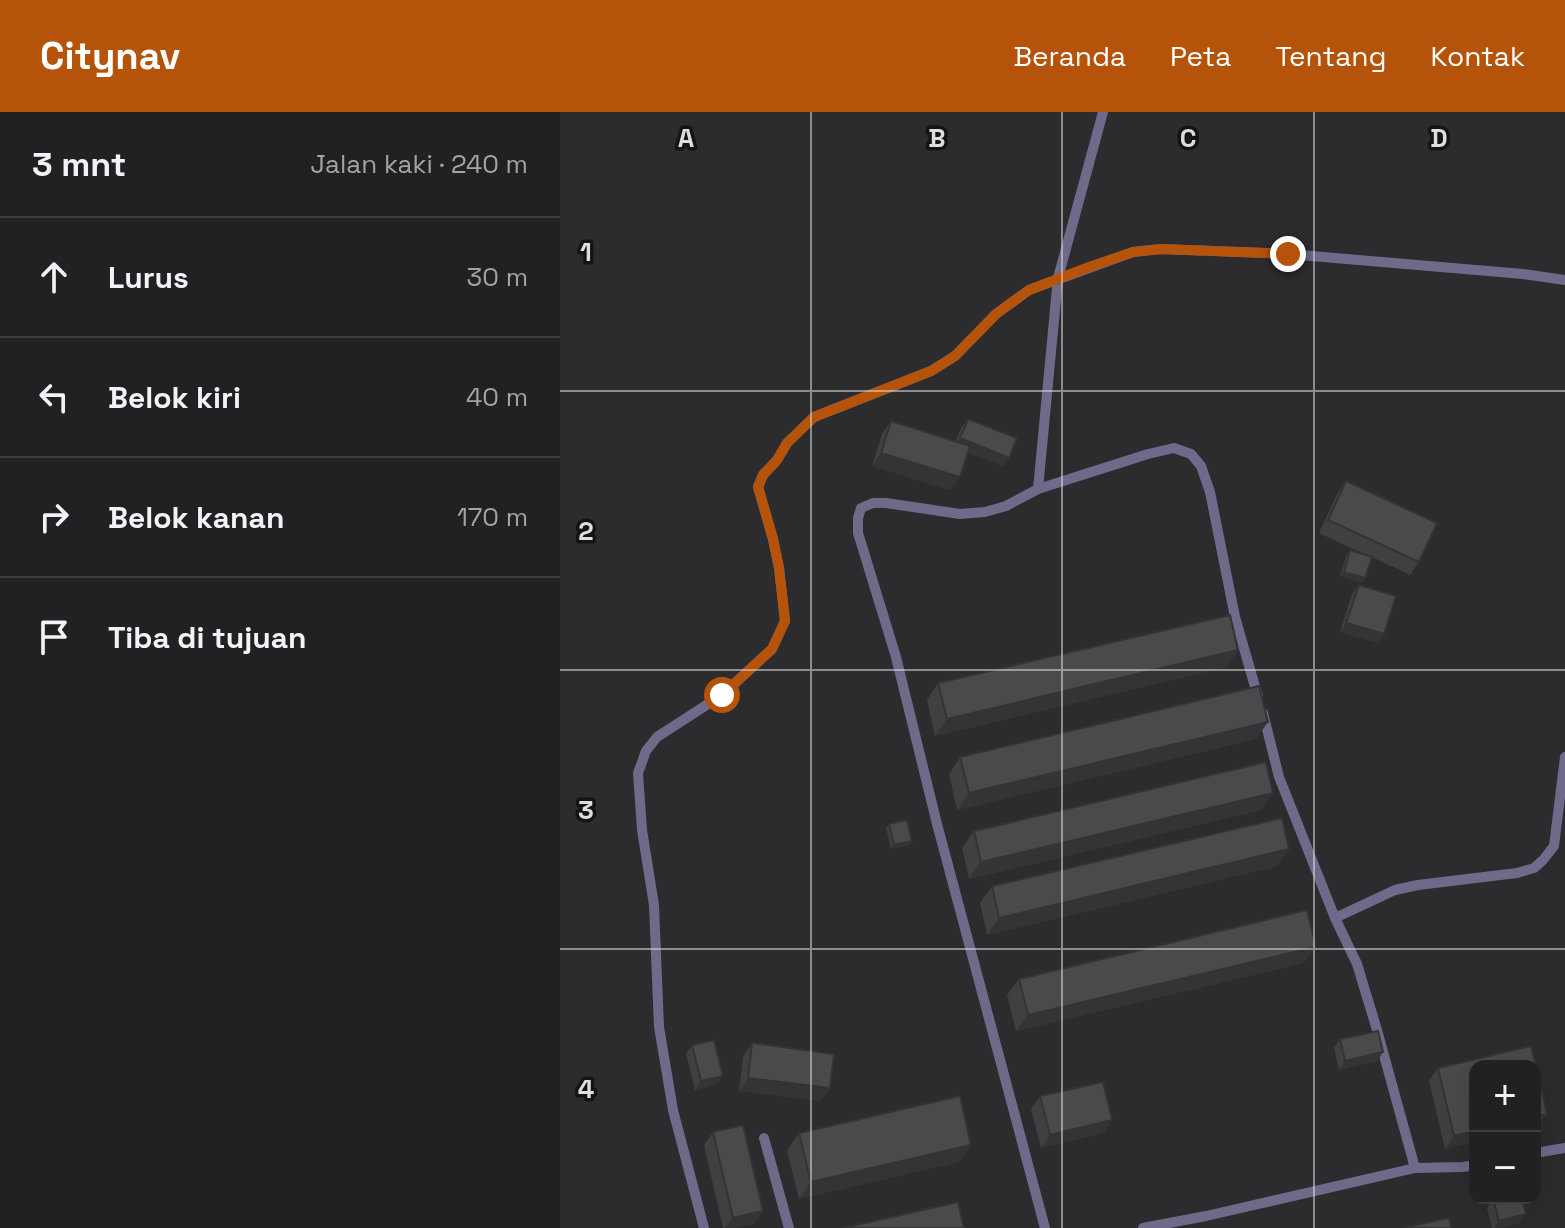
<!DOCTYPE html>
<html lang="id">
<head>
<meta charset="utf-8">
<style>
	body { margin:0; font-family:"Space Grotesk",sans-serif; background:#2d2d2f; color:#f1f3f6 }
	.controls { position:absolute; right:24px; bottom:24px; display:grid; overflow:hidden; border-radius:16px; box-shadow:0 8px 32px #0002 }
	.controls button { width:72px; height:72px; display:grid; place-items:center; padding:0; border:0; border-bottom:2px solid #3e3e40; background:#212022; color:#f1f3f6; font:40px sans-serif }
	.stop { position:absolute; width:24px; height:24px; margin:-18px; border:6px solid #b45309; border-radius:50%; background:#fff }
	.stop.end { background:#b45309; border-color:#fff; box-shadow:0 2px 8px #0008 }
	.list { margin:0; padding:0; list-style:none }
	h2 { display:flex; justify-content:space-between; align-items:center; height:104px; margin:0; padding:0 32px; font-size:34px }
	h2 small { font-size:26px; font-weight:400; color:#a2a3a5 }
	.list li { display:grid; grid-template-columns:52px 1fr auto; gap:24px; align-items:center; box-sizing:border-box; height:120px; padding:0 32px; border-top:2px solid #3e3e40 }
	.list b { display:block; font-size:30px; white-space:nowrap }
	.list em { font-size:26px; font-style:normal; color:#a2a3a5 }
	.icon { flex:none; width:44px; height:44px; fill:none; stroke:currentColor; stroke-width:2; stroke-linecap:round; stroke-linejoin:round }
	.map { position:relative; flex:none; width:1005px; height:1116px; overflow:hidden }
	header { display:flex; align-items:center; gap:48px; box-sizing:border-box; height:112px; padding:0 40px; background:#b45309; color:#fff }
	header strong { font-size:38px }
	nav { display:flex; gap:44px; margin-inline-start:auto; font-size:28px }
	main { display:flex }
	aside { flex:1; background:#212022 }
	.map>svg:first-child { display:block }
	.lines { fill:none; stroke-linecap:round; stroke-linejoin:round }
	.service { stroke:#70698a; stroke-width:10 }
	.wall { fill:#403f41 }
	.shaded-wall { fill:#343335 }
	.building { fill:#4a494c; stroke:#343335; stroke-width:2 }
	.route { stroke:#b45309; stroke-width:10 }
	.grid { fill:none; stroke:#dededf; stroke-width:2; stroke-opacity:0.55 }
	.grid-label { font-size:26px; text-anchor:middle; font-weight:bold; fill:#dededf; stroke:#141415; stroke-width:7; stroke-linejoin:round; paint-order:stroke }
</style>
</head>
<body>
<header>
<strong>Citynav</strong>
<nav><a>Beranda</a><a>Peta</a><a>Tentang</a><a>Kontak</a></nav>
</header>
<main>
<aside>
<h2>3 mnt<small>Jalan kaki · 240 m</small></h2>
<ul class="list">
<li><svg class="icon" aria-label="ahead" viewBox="0 0 24 24"><path d="M12 20V5M6 11l6-6 6 6"/></svg><div><b>Lurus</b></div><em>30 m</em></li>
<li><svg class="icon" aria-label="left" viewBox="0 0 24 24"><path d="M17 20v-9H6M10 6l-5 5 5 5"/></svg><div><b>Belok kiri</b></div><em>40 m</em></li>
<li><svg class="icon" aria-label="right" viewBox="0 0 24 24"><path d="M7 20v-9h11M14 6l5 5-5 5"/></svg><div><b>Belok kanan</b></div><em>170 m</em></li>
<li><svg class="icon" aria-label="arrive" viewBox="0 0 24 24"><path d="M6 21V4h12l-3 4 3 4H6"/></svg><div><b>Tiba di tujuan</b></div></li>
</ul>
</aside>
<div class="map">
<svg width="1005" height="1116" viewBox="0 0 1005 1116">
	<rect width="100%" height="100%" fill="#2c2b2e"/>
	<g class="lines">
		<!-- service -->
		<g class="service">
			<polyline points="478,377 498,166 543,0"/>
			<polyline points="703,601 719,665 775,806 797,852 817,918 855,1056 903,1055 915,1053"/>
			<polyline points="775,806 835,778 858,773 957,761 974,756 983,748 994,734 1005,645"/>
			<polyline points="204,1026 229,1116"/>
			<polyline points="975,1041 1005,1036"/>
			<polyline points="144,1116 113,998 99,915 94,793 82,718 78,661 86,639 97,625 162,583 212,537 225,509 219,456 213,427 198,375 203,363 217,348 227,331 254,305 371,259 395,244 436,202 469,178 573,140 601,137 728,142 963,162 1005,168"/>
			<polyline points="485,1116 377,712 336,545 298,421 298,406 301,396 313,391 326,391 400,402 425,400 446,394 478,377 588,342 614,336 631,342 641,354 650,380 675,505 698,585"/>
			<polyline points="583,1116 646,1104 855,1056"/>
		</g>
	</g>
	<!-- wall -->
	<g class="wall">
		<polygon points="408,307 443,354 407,340 390,378 312,354 322,322 331,309 396,329 401,316"/>
		<polygon points="786,369 859,450 850,463 812,445 805,466 802,471 780,464 787,442 790,438 808,444 759,421 777,382"/>
		<polygon points="799,473 818,531 780,520 792,482"/>
		<polygon points="678,538 667,555 375,624 367,588 378,571"/>
		<polygon points="696,627 397,698 389,662 400,645"/>
		<polygon points="713,681 701,698 409,767 402,736 414,719"/>
		<polygon points="329,712 352,729 349,733 331,737 326,716"/>
		<polygon points="718,754 427,823 420,791 432,774"/>
		<polygon points="744,851 456,919 447,883 459,867"/>
		<polygon points="780,927 817,949 779,958 774,936"/>
		<polygon points="192,931 261,989 179,979 183,944"/>
		<polygon points="132,933 156,973 135,978 126,942"/>
		<polygon points="878,956 987,1002 978,1015 885,1037 869,969"/>
		<polygon points="480,984 552,1008 543,1021 481,1036 471,997"/>
		<polygon points="153,1020 203,1099 194,1112 174,1116 163,1116 144,1033"/>
		<polygon points="239,1021 411,1033 399,1050 239,1087 227,1038"/>
		<polygon points="933,1087 960,1111 941,1116 932,1116 927,1096"/>
	</g>
	<!-- shaded-wall -->
	<g class="shaded-wall">
		<polygon points="400,326 449,346 443,354 393,335"/>
		<polygon points="321,341 400,365 390,378 312,354"/>
		<polygon points="784,460 805,466 802,471 780,464"/>
		<polygon points="786,511 824,522 818,531 780,520"/>
		<polygon points="678,538 667,555 375,624 387,607"/>
		<polygon points="708,610 696,627 397,698 409,681"/>
		<polygon points="713,681 701,698 409,767 421,750"/>
		<polygon points="352,729 349,733 331,737 334,733"/>
		<polygon points="729,737 718,754 427,823 439,806"/>
		<polygon points="756,835 744,851 456,919 468,903"/>
		<polygon points="823,940 817,949 779,958 785,949"/>
		<polygon points="163,964 156,973 135,978 141,969"/>
		<polygon points="188,966 270,976 261,989 179,979"/>
		<polygon points="987,1002 978,1015 975,1016 975,1005"/>
		<polygon points="552,1008 543,1021 481,1036 490,1023"/>
		<polygon points="915,1019 915,1030 885,1037 894,1024"/>
		<polygon points="411,1033 399,1050 239,1087 251,1070"/>
		<polygon points="203,1099 194,1112 174,1116 165,1116 173,1106"/>
		<polygon points="966,1102 960,1111 941,1116 934,1116 939,1109"/>
	</g>
	<!-- building -->
	<g class="building">
		<polygon points="408,307 457,326 449,346 400,326"/>
		<polygon points="331,309 410,334 400,365 321,341"/>
		<polygon points="786,369 877,411 859,450 768,408"/>
		<polygon points="790,438 812,445 805,466 784,460"/>
		<polygon points="799,473 836,484 824,522 786,511"/>
		<polygon points="670,503 678,538 387,607 378,571"/>
		<polygon points="699,574 708,610 409,681 400,645"/>
		<polygon points="706,650 713,681 421,750 414,719"/>
		<polygon points="722,706 729,737 439,806 432,774"/>
		<polygon points="347,708 352,729 334,733 329,712"/>
		<polygon points="747,798 756,835 468,903 459,867"/>
		<polygon points="818,919 823,940 785,949 780,927"/>
		<polygon points="154,928 163,964 141,969 132,933"/>
		<polygon points="192,931 274,942 270,976 188,966"/>
		<polygon points="971,934 987,1002 975,1005 975,954 915,954 915,1019 894,1024 878,956"/>
		<polygon points="543,970 552,1008 490,1023 480,984"/>
		<polygon points="400,984 411,1033 251,1070 239,1021"/>
		<polygon points="183,1013 203,1099 173,1106 153,1020"/>
		<polygon points="937,1086 962,1086 966,1102 939,1109 933,1087"/>
		<polygon points="398,1090 404,1116 283,1116"/>
		<polygon points="889,1106 891,1116 843,1116"/>
	</g>
	<g class="lines">
		<!-- route -->
		<polyline class="route" points="162,583 212,537 225,509 219,456 213,427 198,375 203,363 217,348 227,331 254,305 371,259 395,244 436,202 469,178 529,155 573,140 601,137 728,142"/>
	</g>
	<!-- grid -->
	<path class="grid" d="M251 0V1116M502 0V1116M754 0V1116M0 279H1005M0 558H1005M0 837H1005"/>
	<g class="grid-label">
		<text x="126" y="35">A</text>
		<text x="377" y="35">B</text>
		<text x="628" y="35">C</text>
		<text x="879" y="35">D</text>
		<text x="26" y="149">1</text>
		<text x="26" y="428">2</text>
		<text x="26" y="707">3</text>
		<text x="26" y="986">4</text>
	</g>
</svg>
<div class="controls">
<button>+</button>
<button>−</button>
</div>
<div class="stop" style="left:162px;top:583px"></div>
<div class="stop end" style="left:728px;top:142px"></div>
</div>
</main>
</body>
</html>
